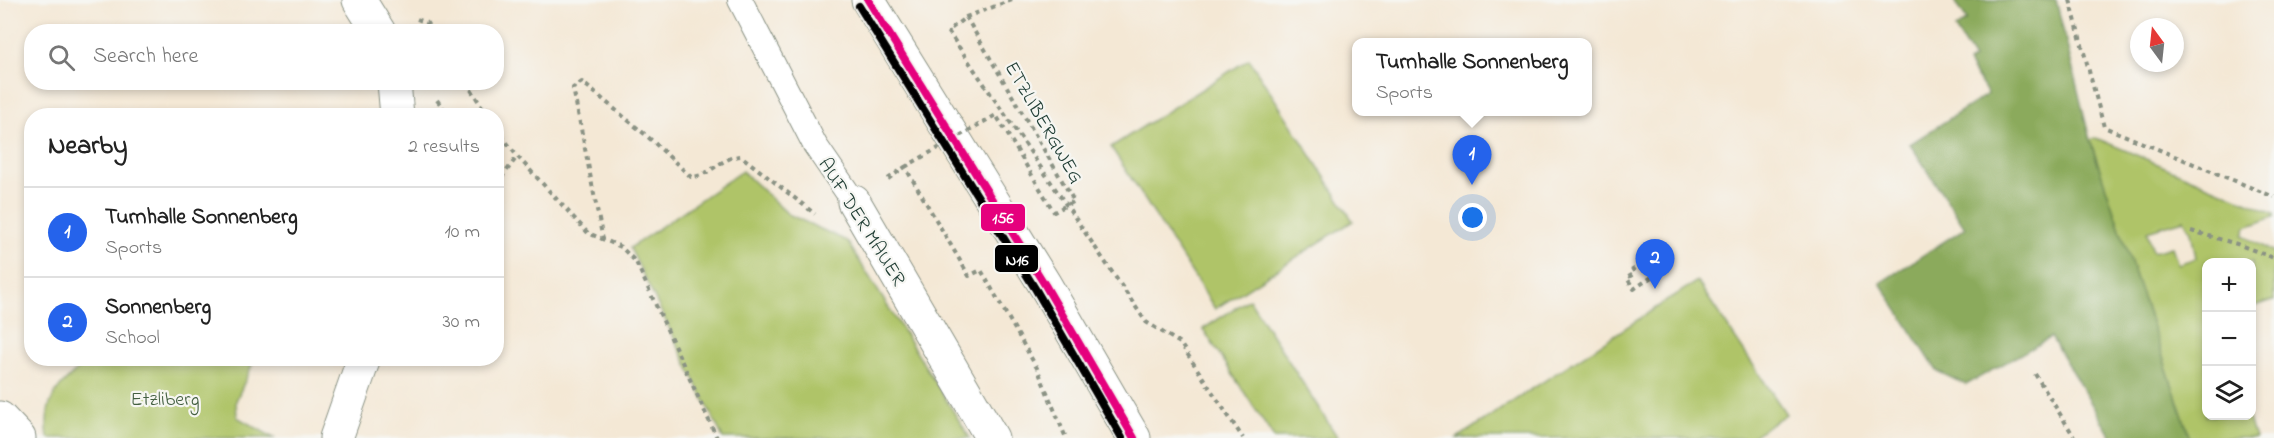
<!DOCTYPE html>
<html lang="en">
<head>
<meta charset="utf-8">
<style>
	body { margin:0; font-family:"Indie Flower",sans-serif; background:#f6f6f6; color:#222 }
	.controls { position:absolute; right:18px; bottom:18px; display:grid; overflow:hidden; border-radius:12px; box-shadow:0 3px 9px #0003 }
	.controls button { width:54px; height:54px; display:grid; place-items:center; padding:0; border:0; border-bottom:2px solid #e0e0e0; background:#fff; color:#222; font:30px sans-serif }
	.compass { position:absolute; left:2130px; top:18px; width:54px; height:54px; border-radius:50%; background:#fff; box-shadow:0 3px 9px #0003; rotate:345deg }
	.you { position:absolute; left:1473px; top:218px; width:21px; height:21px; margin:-15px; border:4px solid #fff; border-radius:50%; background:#1a73e8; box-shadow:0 0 0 9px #1a73e833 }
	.badge { display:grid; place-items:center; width:39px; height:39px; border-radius:50%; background:#2563eb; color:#fff; font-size:20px; font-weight:700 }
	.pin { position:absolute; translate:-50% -50px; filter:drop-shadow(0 2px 3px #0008) }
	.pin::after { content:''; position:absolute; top:32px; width:21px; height:18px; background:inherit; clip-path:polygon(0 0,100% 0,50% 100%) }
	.popup { position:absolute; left:1352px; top:38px; width:240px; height:78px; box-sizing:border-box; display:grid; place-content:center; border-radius:12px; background:#fff; filter:drop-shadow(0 2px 4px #0005); font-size:20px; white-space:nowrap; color:#767676 }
	.popup b { font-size:22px; color:#222 }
	.popup::after { content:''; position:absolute; left:50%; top:100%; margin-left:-12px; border:12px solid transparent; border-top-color:#fff }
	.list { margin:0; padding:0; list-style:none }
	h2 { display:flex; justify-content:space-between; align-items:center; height:78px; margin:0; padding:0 24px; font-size:26px }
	h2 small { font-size:20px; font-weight:400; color:#767676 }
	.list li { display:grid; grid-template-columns:39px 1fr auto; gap:18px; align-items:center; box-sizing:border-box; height:90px; padding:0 24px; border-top:2px solid #e0e0e0 }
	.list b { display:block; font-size:22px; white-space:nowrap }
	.list p { margin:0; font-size:20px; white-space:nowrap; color:#767676 }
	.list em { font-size:20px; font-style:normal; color:#767676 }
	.icon { flex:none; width:33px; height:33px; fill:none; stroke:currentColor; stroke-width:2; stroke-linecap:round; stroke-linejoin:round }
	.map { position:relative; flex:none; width:2274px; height:438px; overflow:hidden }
	.search { position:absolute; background:#fff; box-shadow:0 3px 9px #0003; left:24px; top:24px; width:480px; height:66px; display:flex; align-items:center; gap:15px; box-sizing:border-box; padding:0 21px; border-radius:24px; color:#767676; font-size:22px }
	.panel { position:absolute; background:#fff; box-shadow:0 3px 9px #0003; left:24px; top:108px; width:480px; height:258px; border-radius:24px }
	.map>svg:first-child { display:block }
	.green { fill:#afc468; stroke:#67804e; stroke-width:1.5; fill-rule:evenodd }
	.forest { fill:#8baa5c; stroke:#557448; stroke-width:1.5 }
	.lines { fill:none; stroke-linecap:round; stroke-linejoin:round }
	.service-casing { stroke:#8a9284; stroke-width:26 }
	.minor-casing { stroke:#8a9284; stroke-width:35 }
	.secondary-casing { stroke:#8a9284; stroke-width:35 }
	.path { stroke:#8a9284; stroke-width:4; stroke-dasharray:4.5 4.5; stroke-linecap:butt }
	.service { stroke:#fff; stroke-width:24 }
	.minor { stroke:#fff; stroke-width:33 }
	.secondary { stroke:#fff; stroke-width:33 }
	.path-bridge { stroke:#8a9284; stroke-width:4; stroke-dasharray:4.5 4.5; stroke-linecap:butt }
	.bus-1-casing { stroke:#f6f6f2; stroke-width:12 }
	.bus-2-casing { stroke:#f6f6f2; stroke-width:12 }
	.bus-1 { stroke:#e5007d; stroke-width:8 }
	.bus-2 { stroke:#000; stroke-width:8 }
	.labels { text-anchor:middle; stroke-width:4.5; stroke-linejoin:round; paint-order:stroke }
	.street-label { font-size:20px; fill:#1f3d34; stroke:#f6f6f2 }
	.park-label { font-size:20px; fill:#435f41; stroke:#f6f6f2 }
	.line-badge { stroke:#f6f6f2; stroke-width:2 }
	.badge-label { font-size:16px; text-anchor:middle; font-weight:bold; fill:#fff }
</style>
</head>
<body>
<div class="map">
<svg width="2274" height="438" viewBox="0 0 2274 438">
	<rect width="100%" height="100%" fill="#f6f6f2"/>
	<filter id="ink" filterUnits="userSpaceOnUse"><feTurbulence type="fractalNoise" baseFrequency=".0167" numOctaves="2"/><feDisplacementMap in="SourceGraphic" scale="12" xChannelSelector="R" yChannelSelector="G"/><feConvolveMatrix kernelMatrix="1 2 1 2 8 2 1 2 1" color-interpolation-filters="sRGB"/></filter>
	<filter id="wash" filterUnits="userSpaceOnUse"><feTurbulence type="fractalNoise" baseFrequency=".008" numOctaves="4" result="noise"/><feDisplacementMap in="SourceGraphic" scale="24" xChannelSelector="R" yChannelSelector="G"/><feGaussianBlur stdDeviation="1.35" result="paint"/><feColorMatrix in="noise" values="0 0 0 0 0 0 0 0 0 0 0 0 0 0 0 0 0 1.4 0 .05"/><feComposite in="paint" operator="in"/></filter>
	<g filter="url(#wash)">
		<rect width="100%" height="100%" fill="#f4e8d5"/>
		<!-- green -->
		<g class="green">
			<polygon points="1249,59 1353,221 1215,309 1111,147"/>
			<path d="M2096 138 2274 213V217L2246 227 2243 236 2274 252V300L2252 307V262H2206V416H2248L2255 438H2190L2090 140ZM2184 220 2191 232 2196 258 2178 264 2172 247 2153 252 2147 231Z"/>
			<polygon points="742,171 788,214 847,241 970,438 723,438 630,248"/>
			<polygon points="1697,281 1786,414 1750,438 1457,438"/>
			<polygon points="1249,299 1338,438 1274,438 1203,329"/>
			<path d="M89 359H244L252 365 236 401 237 417 274 438H48C42 395 61 386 89 359Z"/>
		</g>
		<!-- forest -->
		<polygon class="forest" points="1954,0 2056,0 2090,140 2190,438 2112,438 2051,337 1966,385 1937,371 1880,283 1965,228 1910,144 1988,94 1968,63 1974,59 1955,29 1967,20"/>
	</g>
	<g filter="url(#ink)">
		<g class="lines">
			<!-- service casing -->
			<g class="service-casing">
				<polyline id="service" points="740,0 815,145 854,202"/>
			</g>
			<!-- minor casing -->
			<g class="minor-casing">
				<g id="minor">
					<polyline points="359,0 379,32"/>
					<polyline points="394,82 397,116"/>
					<polyline points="854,202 992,438"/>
					<polyline points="0,418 19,438"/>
					<polyline points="336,438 364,358"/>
				</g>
			</g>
			<!-- secondary casing -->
			<g class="secondary-casing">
				<polyline id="secondary" points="868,0 1045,285 1134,438"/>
			</g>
			<!-- path -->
			<g class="path">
				<polyline points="1012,0 966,17 948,31 1146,322 1180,343 1243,438"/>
				<polyline points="2070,0 2104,127 2274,197"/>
				<polyline points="417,19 427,23 432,32"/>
				<polyline points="466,82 488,116"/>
				<polyline points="437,100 449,116"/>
				<polyline points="496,128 517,156 588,233 621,247 636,262 717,438"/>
				<polyline points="888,179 905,167 969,276 981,270 1037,368 1066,438"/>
				<polyline points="496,185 517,157"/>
				<polyline points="2191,231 2237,244 2274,258"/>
				<path d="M603 240 573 88 582 82 647 136 691 177C711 176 721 157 741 156L815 214"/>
				<polyline points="1632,268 1635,273 1627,278 1634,289 1659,272"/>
				<polyline points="2035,374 2075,438"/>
			</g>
			<!-- service -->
			<use href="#service" class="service"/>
			<!-- minor -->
			<use href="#minor" class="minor"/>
			<!-- secondary -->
			<use href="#secondary" class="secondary"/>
			<!-- path-bridge -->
			<polyline class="path-bridge" points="905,167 996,115 1054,212 1074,201 966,17"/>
			<!-- bus-1 casing -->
			<g class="bus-1-casing">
				<polyline id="bus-1" points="868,0 1045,285 1134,438"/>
			</g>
			<!-- bus-2 casing -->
			<g class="bus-2-casing">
				<polyline id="bus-2" points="859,6 1036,290 1122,438"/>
			</g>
			<!-- bus-1 -->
			<use href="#bus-1" class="bus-1"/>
			<!-- bus-2 -->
			<use href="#bus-2" class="bus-2"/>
		</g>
	</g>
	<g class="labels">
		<!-- street labels -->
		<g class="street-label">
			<text transform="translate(1045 122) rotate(60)" y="7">ETZLIBERGWEG</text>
			<text transform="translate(863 221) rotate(58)" y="7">AUF DER MAUER</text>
		</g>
		<!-- park labels -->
		<g class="park-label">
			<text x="165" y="405">Etzliberg</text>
		</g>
	</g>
	<g class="line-badge">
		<rect x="980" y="203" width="46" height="29" rx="6" fill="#e5007d"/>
		<rect x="994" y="244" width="45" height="29" rx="6" fill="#000"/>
	</g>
	<g class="badge-label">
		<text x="1003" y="223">156</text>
		<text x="1017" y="265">N16</text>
	</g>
</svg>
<div class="controls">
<button>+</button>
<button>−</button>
<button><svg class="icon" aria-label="layers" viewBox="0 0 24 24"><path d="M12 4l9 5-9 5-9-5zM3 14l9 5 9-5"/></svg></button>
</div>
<svg class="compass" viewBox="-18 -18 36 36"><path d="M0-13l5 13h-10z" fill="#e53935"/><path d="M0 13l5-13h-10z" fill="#767676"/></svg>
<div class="you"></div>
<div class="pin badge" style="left:1472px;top:185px">1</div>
<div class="popup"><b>Turnhalle Sonnenberg</b>Sports</div>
<div class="pin badge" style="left:1655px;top:289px">2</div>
<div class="search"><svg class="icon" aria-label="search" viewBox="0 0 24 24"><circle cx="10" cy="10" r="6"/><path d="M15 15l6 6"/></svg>Search here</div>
<section class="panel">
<h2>Nearby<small>2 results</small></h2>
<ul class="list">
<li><span class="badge">1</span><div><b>Turnhalle Sonnenberg</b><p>Sports</p></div><em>10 m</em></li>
<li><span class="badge">2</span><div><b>Sonnenberg</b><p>School</p></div><em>30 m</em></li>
</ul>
</section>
</div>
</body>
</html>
